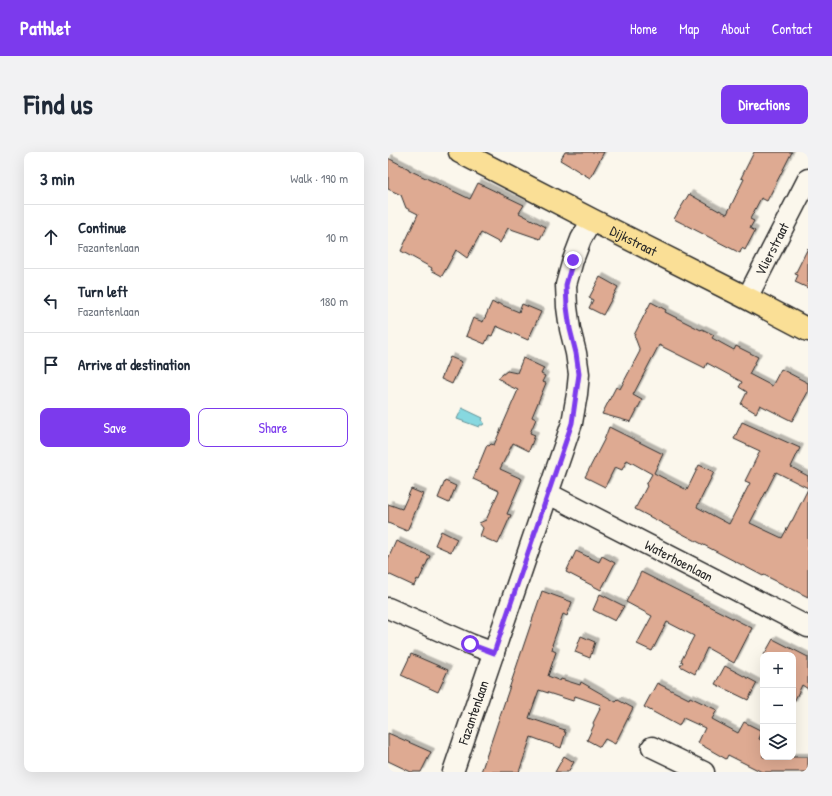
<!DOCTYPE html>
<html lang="en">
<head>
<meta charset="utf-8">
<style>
	body { margin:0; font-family:"Patrick Hand",sans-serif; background:#f2f2f3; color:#1f2937 }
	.controls { position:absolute; right:12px; bottom:12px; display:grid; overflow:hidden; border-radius:8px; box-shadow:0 4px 16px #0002 }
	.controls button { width:36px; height:36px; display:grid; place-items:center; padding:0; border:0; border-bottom:1px solid #e0e1e3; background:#fff; color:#1f2937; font:20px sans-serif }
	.stop { position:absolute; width:12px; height:12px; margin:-9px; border:3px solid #7c3aed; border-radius:50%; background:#fff }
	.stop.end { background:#7c3aed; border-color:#fff; box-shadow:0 1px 4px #0008 }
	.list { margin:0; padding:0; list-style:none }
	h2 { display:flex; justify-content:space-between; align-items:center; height:52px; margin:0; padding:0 16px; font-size:17px }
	h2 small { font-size:13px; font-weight:400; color:#747a83 }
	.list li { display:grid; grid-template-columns:26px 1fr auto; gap:12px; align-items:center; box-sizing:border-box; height:64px; padding:0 16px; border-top:1px solid #e0e1e3 }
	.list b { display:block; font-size:15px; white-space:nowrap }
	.list p { margin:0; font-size:13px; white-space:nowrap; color:#747a83 }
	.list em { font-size:13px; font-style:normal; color:#747a83 }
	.actions { display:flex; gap:8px; padding:12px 16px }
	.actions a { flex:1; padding:9px 0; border:1px solid #7c3aed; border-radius:8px; text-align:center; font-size:14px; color:#7c3aed }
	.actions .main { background:#7c3aed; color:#fff }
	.icon { flex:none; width:22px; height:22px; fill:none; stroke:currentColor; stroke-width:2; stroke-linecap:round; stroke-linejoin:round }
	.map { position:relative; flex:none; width:420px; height:620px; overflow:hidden; border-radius:8px }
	header { display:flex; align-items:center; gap:24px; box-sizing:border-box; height:56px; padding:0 20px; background:#7c3aed; color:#fff }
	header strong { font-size:19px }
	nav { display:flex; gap:22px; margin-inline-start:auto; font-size:14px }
	.intro { display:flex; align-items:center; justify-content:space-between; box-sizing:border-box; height:96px; padding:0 24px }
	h1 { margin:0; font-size:28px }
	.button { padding:10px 18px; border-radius:8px; background:#7c3aed; color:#fff; font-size:14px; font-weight:700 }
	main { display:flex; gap:24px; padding:0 24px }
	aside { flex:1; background:#fff; border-radius:8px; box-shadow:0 4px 16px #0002 }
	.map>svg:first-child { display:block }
	.water { fill:#87d8e0; stroke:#629398 }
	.building { fill:#deaa92; stroke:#2b2b2b; filter:url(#shadow) }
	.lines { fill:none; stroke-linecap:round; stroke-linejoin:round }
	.minor-casing { stroke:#2b2b2b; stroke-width:23 }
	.major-casing { stroke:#2b2b2b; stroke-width:25 }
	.minor { stroke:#fbf7ec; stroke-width:20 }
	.major { stroke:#fadf96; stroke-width:22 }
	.route { stroke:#7c3aed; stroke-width:5 }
	.labels { text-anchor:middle; stroke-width:3; stroke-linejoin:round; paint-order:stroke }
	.street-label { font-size:14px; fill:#2b2b2b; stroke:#fbf7ec }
</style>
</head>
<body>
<header>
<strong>Pathlet</strong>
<nav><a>Home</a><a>Map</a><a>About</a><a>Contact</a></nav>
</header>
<div class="intro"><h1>Find us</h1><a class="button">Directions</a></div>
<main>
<aside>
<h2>3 min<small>Walk · 190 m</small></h2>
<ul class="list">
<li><svg class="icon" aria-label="ahead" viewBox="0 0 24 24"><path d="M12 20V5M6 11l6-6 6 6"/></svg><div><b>Continue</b><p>Fazantenlaan</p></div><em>10 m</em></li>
<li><svg class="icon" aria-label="left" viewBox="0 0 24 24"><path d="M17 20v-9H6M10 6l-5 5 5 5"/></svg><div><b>Turn left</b><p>Fazantenlaan</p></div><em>180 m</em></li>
<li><svg class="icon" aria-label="arrive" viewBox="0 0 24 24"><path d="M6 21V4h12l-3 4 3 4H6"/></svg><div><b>Arrive at destination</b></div></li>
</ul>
<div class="actions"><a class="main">Save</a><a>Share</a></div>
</aside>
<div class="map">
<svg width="420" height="620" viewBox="0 0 420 620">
	<defs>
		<filter id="shadow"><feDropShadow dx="3.5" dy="-3.5" stdDeviation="0" flood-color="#0004"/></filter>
	</defs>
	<rect width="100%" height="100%" fill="#fbf7ec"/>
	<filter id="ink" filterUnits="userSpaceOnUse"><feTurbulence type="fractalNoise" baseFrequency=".025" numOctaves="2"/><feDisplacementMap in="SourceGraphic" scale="8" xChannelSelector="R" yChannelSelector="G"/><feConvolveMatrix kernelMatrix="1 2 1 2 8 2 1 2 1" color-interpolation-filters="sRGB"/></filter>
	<g filter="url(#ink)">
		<!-- water -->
		<polygon class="water" points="74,256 95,266 94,268 96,271 95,273 92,273 91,275 69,267"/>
		<!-- building -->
		<g class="building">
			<polygon points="177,0 216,0 202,26 172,8"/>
			<polygon points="366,0 404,0 379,49 373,46 362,67 366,69 362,76 367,79 357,98 354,96 352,101 286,67 301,42 331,59 331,58 339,62 356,27 353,26"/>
			<polygon points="0,6 21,17 21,18 82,47 90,31 136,53 131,61 158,75 152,87 120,76 112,91 93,81 79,106 68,98 54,124 43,118 44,116 13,99 30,62 18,56 13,43 0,37"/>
			<polygon points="420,96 420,136 407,130 410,123 407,122"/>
			<polygon points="212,125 230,135 215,163 201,156 205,148 201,146"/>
			<polygon points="104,150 109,153 109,151 131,160 134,152 153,160 140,188 108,174 104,184 101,183 97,192 78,184 85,166 95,170"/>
			<polygon points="263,150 278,158 277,160 313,178 314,177 326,183 324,186 346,198 348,194 370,205 361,222 384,234 393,217 420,231 420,240 404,269 372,253 368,261 353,252 359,240 351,235 354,230 319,211 317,216 271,193 245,243 254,248 243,270 214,262 228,235 232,237 252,199 246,183"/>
			<polygon points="62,205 74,210 64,232 53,227"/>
			<polygon points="135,206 156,216 153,222 157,224 154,230 158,231 144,265 148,267 142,281 147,283 141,299 125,291 112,317 134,327 119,362 123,363 110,392 92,384 95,376 91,371 98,368 111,339 85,327 99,293 101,294 103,292 106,293 130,238 119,233 119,232 110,226 119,219 129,221"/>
			<polygon points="354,270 412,296 403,315 420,324 420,336 388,320 362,371 394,386 403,369 404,369 420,337 420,445 376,423 375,424 247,357 259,334 258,333 264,322 239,308 234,318 227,315 217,335 197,325 216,288 221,275 275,302 266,321 299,338 311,313 326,320 309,355 341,372 362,331 357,329 372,299 346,287"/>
			<polygon points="57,329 68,334 61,351 50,346"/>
			<polygon points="23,337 35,342 19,379 0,371 0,352 14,357"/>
			<polygon points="53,379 69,387 63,400 47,393"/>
			<polygon points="8,389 42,404 31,428 29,427 26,434 0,422 0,407"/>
			<polygon points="188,399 211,410 214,404 227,411 213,438 178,420"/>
			<polygon points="253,420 364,476 346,511 319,496 307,522 292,514 295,510 293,509 306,484 279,470 264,499 249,492 264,464 238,450"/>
			<polygon points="154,439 184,450 179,464 175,462 164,493 165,493 164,498 168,500 160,524 172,529 173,527 192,533 193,530 228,550 230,548 245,556 227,592 217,587 212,595 199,588 206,573 205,571 212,557 211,556 213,553 187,544 185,549 151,538 141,566 177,578 176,580 178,580 173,596 143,585 131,620 93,620"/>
			<polygon points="212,442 236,454 227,469 205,458"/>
			<polygon points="193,484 207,490 202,506 187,500"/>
			<polygon points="385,487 420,505 420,537 414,533 405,552 405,503 376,503"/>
			<polygon points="23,502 60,518 50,540 13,523"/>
			<polygon points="337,514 369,531 360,548 327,532"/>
			<polygon points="269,531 301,547 302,545 329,558 324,567 350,581 356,570 374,579 371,587 375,589 375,605 420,605 420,620 374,620 340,603 338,607 310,591 317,576 295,566 291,574 256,555"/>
			<polygon points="0,581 43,600 33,620 23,620 0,609"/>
			<polygon points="176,604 186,610 180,620 167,620"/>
		</g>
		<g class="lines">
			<!-- minor casing -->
			<g class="minor-casing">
				<g id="minor">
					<path id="s1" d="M359 146 420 27"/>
					<path id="s2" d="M161 342 420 475"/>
					<polyline points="0,456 82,492 106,501"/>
					<polyline points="264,595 316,620"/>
					<path id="s3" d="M65 620 184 271 189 242 191 222 188 201 182 177 179 155 178 133 185 108 193 87 204 68"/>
				</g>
			</g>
			<!-- major casing -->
			<g class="major-casing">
				<g id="major">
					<path id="s4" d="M72 0 204 68 359 146 420 178"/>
				</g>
			</g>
			<!-- minor -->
			<use href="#minor" class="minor"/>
			<!-- major -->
			<use href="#major" class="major"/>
		</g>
	</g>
	<g class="lines" filter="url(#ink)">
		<!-- route -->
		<polyline class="route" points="82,492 106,501 184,271 191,222 188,201 182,177 179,155 178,133 185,108"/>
	</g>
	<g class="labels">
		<!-- street labels -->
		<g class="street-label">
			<text dy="5" stroke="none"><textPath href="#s4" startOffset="195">Dijkstraat</textPath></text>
			<text dy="5" stroke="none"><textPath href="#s1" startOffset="55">Vlierstraat</textPath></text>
			<text dy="5" stroke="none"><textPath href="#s2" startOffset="146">Waterhoenlaan</textPath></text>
			<text dy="5" stroke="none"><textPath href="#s3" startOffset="63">Fazantenlaan</textPath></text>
		</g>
	</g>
</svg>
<div class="controls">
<button>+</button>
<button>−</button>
<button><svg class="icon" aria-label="layers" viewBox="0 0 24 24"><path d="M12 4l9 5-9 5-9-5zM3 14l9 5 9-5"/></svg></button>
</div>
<div class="stop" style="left:82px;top:492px"></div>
<div class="stop end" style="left:185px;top:108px"></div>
</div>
</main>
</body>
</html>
